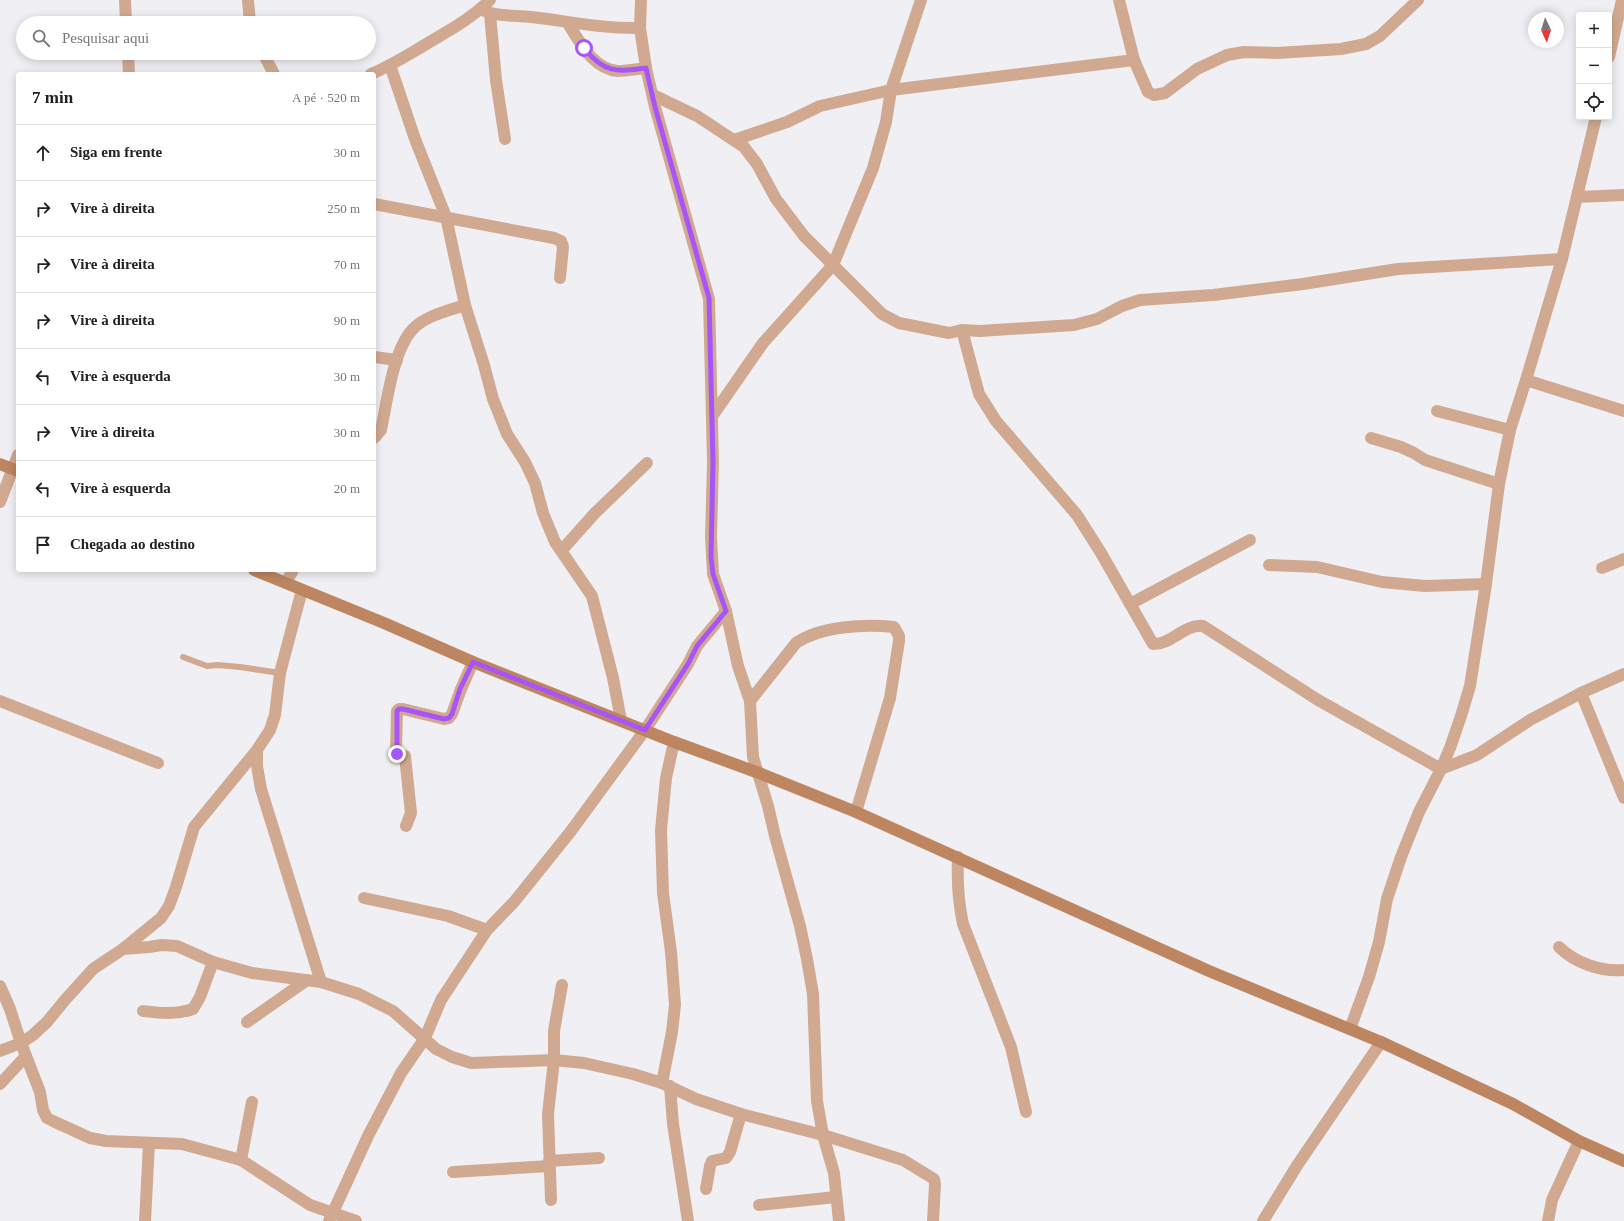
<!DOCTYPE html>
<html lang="pt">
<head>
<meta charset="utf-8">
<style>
	body { margin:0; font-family:Georgia,serif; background:#f6f6f6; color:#222 }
	.controls { position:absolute; right:12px; top:12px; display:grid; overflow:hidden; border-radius:4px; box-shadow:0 2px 10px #0003 }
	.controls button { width:36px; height:36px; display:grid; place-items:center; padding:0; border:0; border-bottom:1px solid #e0e0e0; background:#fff; color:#222; font:20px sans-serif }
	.compass { position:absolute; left:1528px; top:12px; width:36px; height:36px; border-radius:50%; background:#fff; box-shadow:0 2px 10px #0003; rotate:176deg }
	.stop { position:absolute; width:12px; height:12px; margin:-9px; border:3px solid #a855f7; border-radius:50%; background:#fff }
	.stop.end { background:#a855f7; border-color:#fff; box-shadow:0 1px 4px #0008 }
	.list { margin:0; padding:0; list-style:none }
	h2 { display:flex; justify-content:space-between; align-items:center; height:52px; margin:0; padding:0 16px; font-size:17px }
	h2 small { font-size:13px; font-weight:400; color:#767676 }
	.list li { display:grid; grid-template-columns:26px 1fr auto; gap:12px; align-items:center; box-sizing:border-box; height:56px; padding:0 16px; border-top:1px solid #e0e0e0 }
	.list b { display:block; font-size:15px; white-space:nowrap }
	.list em { font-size:13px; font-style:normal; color:#767676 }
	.icon { flex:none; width:22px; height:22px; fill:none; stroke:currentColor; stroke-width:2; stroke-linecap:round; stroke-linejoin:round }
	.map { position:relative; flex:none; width:1624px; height:1221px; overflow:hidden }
	.search { position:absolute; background:#fff; box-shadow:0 2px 10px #0003; left:16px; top:16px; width:360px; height:44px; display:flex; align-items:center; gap:10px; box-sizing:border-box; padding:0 14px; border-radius:22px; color:#767676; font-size:15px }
	.panel { position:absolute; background:#fff; box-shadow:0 2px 10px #0003; left:16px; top:72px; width:360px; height:500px; border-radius:4px }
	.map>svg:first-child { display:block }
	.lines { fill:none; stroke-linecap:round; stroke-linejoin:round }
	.lane { stroke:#d1a991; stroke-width:6 }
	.street { stroke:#d1a991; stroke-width:12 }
	.secondary { stroke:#be8561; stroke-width:12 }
	.route { stroke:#a855f7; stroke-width:5 }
</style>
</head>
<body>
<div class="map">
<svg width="1624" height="1221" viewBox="0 0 1624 1221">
	<rect width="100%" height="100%" fill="#f0f0f4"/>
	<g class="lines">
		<!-- lane -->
		<polyline class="lane" points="183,657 207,666 218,665 240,667 280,673"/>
		<!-- street -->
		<g class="street">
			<polyline points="125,0 126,23"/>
			<polyline points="248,0 250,23"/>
			<polyline points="641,0 640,28 646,68 655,107 709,299 713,462 711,537 713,574 726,611 738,666 750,701 753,757 768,806 775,836 800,926 807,959 813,994 817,1101 823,1135 834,1173 839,1221"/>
			<polyline points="1119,0 1134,60 1148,92 1154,95 1165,93 1197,69 1227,55 1244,52 1277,53 1341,49 1366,44 1380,36 1418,0"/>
			<path d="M480 9C496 17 514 15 531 17 568 21 603 29 640 28"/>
			<polyline points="490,14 496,80 505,139"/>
			<path d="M567 22C579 40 592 69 618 71 627 71 637 69 646 68"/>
			<polyline points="128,53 129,74"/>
			<polyline points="263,53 274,74"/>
			<polyline points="1609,57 1622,0"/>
			<polyline points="390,65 415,139 446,217 465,305 484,365 493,399 507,434 525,462 535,483 543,513 555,542 592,596 613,678 621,720"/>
			<path d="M371 74C390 66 406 56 423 46 446 32 471 19 490 0"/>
			<polyline points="653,95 697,116 744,147 757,164 776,199 804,236 882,314 899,323 949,333 962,330 980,331 1074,325 1097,319 1122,306 1140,300 1213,295 1303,284 1398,269 1562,259"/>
			<polyline points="734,140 787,122 820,106 891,90 1134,60"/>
			<polyline points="1577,197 1624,195"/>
			<polyline points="374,204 554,238 561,241 563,247 560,278"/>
			<path d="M962 330 979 394 996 421 1077 515 1101 553 1153 644C1171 645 1184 624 1203 626L1318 700 1441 769 1477 755 1530 720 1581 693 1624 674"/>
			<polyline points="374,357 397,360"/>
			<polyline points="1526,380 1624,411"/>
			<polyline points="1437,411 1510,430"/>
			<polyline points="713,415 763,343 833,265 873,168 886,122 891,90 921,0"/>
			<path d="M374 438 381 430C387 402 393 351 412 330 424 316 448 311 465 305"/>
			<polyline points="1371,438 1401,447 1414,453 1425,460 1499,484"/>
			<polyline points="0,502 18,455"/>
			<polyline points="562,550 595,513 647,463"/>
			<polyline points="1269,565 1317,567 1382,582 1425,586 1486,584"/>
			<polyline points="1602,568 1624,559"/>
			<polyline points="286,583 293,570"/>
			<polyline points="1130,604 1250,540"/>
			<polyline points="1581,693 1624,798"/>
			<polyline points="0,701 158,763"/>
			<path d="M750 701 796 643C821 626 864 624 894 627L899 636V641L890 698 856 812"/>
			<polyline points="257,750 257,766 261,789 321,982"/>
			<polyline points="406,826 411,813 405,756 397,754 396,752 397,711 399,709 403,709 444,719 449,718 452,714 461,689 473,662"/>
			<path d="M958 857C957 880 958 901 963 924L1011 1047 1026 1112"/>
			<polyline points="364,898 448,916 487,930"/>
			<path d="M1559 947C1575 963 1601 972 1624 970"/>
			<polyline points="123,949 149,947 162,945 177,946 213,962 252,973 321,982 359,994 393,1011 436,1049 452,1057 471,1063 554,1060 584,1063 633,1074 662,1083 696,1099 741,1114 823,1135 903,1160 934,1179 935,1184 933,1221"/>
			<polyline points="0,986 10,1009 21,1043 40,1092 43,1110 47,1118 55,1122 90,1138 106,1141 182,1144 241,1160 310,1205 356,1221"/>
			<path d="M143 1011C160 1013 176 1015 193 1009L200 997 213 962"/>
			<polyline points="247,1022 307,980"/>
			<polyline points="1350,1029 1369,977 1379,942 1387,899 1401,857 1419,812 1441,769 1450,748 1461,716 1470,686 1486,584 1499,484 1510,430 1526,380 1562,259 1596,117"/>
			<polyline points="0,1051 21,1043 33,1035 47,1022 65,1000 93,969 123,949 161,918 169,906 176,887 194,827 257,750 270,730 275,715 280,673 302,590"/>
			<polyline points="662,1083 672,1032 675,1005 671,952 663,893 661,830 666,778 674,742"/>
			<polyline points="0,1084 26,1056"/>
			<polyline points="670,1086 673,1124 688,1221"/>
			<polyline points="241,1160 252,1102"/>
			<polyline points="549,1161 599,1158"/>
			<polyline points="453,1172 550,1166"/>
			<polyline points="706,1189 710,1166 712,1161 726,1158 730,1152 741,1114"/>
			<polyline points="551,1200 548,1114 554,1060 554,1031 562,985"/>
			<polyline points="759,1205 836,1197"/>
			<polyline points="145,1221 149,1144"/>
			<polyline points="329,1221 368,1136 401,1073 425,1038 441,1000 487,930 514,902 571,831 645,730 688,664 697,646 726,611"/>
			<polyline points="1263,1221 1298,1164 1381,1042"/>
			<polyline points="1548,1221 1552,1200 1579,1141"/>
		</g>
		<!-- secondary -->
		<g class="secondary">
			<polyline points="0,464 18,471"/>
			<polyline points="254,570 384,623 473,662 674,742 759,773 856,812 1209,971 1381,1042 1513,1104 1579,1141 1624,1161"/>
		</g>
	</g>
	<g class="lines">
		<!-- route -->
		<path class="route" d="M397 754V711L399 709H403L444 719 449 718 452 714 460 689 473 662 645 730 688 664 697 646 726 611 713 574 711 557 713 462 709 298 655 107 646 68C616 72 604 73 584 48"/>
	</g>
</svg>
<div class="controls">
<button>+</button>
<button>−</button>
<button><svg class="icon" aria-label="locate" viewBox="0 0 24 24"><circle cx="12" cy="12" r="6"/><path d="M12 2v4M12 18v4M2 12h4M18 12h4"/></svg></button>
</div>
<svg class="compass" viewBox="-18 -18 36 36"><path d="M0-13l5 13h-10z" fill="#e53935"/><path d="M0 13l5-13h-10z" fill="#767676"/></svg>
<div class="stop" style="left:584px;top:48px"></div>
<div class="stop end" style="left:397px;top:754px"></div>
<div class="search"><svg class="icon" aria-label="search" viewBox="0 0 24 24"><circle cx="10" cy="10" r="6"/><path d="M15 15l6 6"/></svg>Pesquisar aqui</div>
<section class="panel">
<h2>7 min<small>A pé · 520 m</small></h2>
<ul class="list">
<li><svg class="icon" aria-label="ahead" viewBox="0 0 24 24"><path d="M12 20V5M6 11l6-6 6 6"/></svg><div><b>Siga em frente</b></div><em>30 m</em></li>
<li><svg class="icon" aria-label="right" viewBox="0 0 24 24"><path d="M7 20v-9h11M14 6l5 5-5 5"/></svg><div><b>Vire à direita</b></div><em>250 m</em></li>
<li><svg class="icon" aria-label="right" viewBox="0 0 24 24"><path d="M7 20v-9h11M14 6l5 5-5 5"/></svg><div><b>Vire à direita</b></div><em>70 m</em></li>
<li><svg class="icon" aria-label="right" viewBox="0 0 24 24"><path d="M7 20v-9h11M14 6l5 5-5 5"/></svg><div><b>Vire à direita</b></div><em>90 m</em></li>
<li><svg class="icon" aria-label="left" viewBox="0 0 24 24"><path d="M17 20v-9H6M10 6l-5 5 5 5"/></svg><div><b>Vire à esquerda</b></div><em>30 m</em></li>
<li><svg class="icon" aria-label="right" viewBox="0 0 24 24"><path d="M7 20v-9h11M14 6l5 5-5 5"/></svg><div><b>Vire à direita</b></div><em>30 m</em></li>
<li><svg class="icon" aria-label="left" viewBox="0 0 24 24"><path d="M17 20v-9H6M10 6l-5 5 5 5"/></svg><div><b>Vire à esquerda</b></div><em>20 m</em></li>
<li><svg class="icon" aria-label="arrive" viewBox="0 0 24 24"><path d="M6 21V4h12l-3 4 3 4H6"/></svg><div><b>Chegada ao destino</b></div></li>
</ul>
</section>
</div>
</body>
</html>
